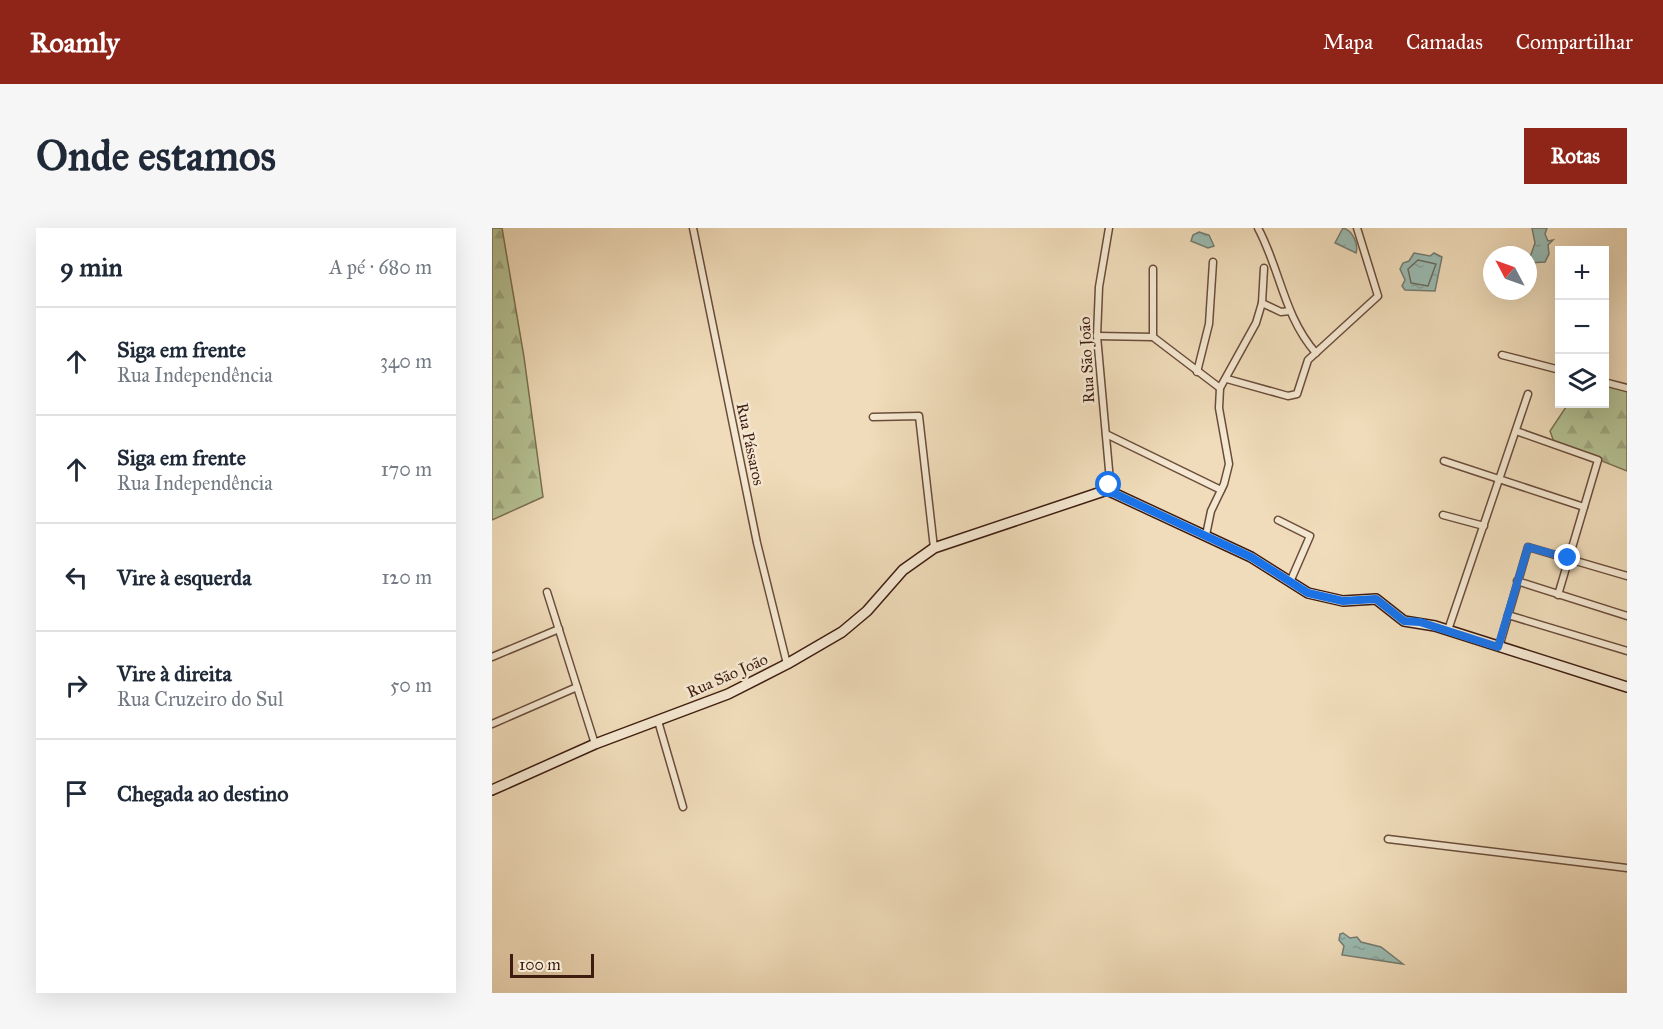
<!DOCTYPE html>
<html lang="pt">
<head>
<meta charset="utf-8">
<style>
	body { margin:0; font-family:"IM FELL Great Primer",serif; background:#f6f6f7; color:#1f2937 }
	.controls { position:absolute; right:18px; top:18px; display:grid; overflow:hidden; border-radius:0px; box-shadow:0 6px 24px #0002 }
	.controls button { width:54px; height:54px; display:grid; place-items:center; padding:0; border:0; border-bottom:2px solid #e0e1e3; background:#fff; color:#1f2937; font:30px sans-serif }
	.compass { position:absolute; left:991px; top:18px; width:54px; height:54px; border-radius:50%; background:#fff; box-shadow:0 6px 24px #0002; rotate:311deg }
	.scale { position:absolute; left:18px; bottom:15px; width:84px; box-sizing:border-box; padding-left:6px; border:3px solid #3e1c10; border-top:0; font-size:16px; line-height:21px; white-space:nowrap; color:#3e1c10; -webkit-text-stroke:4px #f5e8d2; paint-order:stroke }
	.stop { position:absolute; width:18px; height:18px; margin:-14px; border:4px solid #1a73e8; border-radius:50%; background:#fff }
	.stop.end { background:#1a73e8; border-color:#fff; box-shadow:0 2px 6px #0008 }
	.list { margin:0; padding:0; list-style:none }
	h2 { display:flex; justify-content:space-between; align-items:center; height:78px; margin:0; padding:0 24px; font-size:26px }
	h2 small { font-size:20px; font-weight:400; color:#747a83 }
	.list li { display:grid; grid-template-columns:39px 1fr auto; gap:18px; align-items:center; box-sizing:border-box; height:108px; padding:0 24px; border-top:2px solid #e0e1e3 }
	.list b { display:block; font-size:22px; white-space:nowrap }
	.list p { margin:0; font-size:20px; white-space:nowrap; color:#747a83 }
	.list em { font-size:20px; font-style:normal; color:#747a83 }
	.icon { flex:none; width:33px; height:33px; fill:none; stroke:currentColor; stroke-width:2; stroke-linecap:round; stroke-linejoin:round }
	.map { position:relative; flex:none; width:1135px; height:765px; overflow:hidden; border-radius:0px }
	header { display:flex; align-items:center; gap:36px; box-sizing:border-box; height:84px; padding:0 30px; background:#8f2418; color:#fff }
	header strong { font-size:28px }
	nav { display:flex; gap:33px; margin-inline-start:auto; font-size:21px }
	.intro { display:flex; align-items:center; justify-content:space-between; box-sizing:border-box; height:144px; padding:0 36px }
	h1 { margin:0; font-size:42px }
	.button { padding:15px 27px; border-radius:0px; background:#8f2418; color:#fff; font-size:21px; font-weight:700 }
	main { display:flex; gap:36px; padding:0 36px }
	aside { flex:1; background:#fff; border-radius:0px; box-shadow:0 6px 24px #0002 }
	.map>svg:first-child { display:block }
	.forest { fill:url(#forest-firs); stroke:#7a6f52; stroke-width:1.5 }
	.water { fill:url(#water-ripples); stroke:#757b71; stroke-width:1.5 }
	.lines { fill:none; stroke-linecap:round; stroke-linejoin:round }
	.shore { stroke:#6c6c61; stroke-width:1.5 }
	.street-casing { stroke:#6a4c3a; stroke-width:9 }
	.secondary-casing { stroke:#3e1c10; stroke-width:12 }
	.street { stroke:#f5e8d2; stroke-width:6 }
	.secondary { stroke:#f5e8d2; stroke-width:9 }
	.route { stroke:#1a73e8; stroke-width:8 }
	.labels { text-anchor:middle; stroke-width:5; stroke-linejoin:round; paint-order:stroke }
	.street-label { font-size:16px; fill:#3e1c10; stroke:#f5e8d2 }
</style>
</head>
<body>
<header>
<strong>Roamly</strong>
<nav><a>Mapa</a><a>Camadas</a><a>Compartilhar</a></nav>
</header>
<div class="intro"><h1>Onde estamos</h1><a class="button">Rotas</a></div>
<main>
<aside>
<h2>9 min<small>A pé · 680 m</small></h2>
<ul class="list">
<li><svg class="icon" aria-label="ahead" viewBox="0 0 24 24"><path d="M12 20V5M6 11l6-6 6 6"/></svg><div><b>Siga em frente</b><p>Rua Independência</p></div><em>340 m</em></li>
<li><svg class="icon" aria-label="ahead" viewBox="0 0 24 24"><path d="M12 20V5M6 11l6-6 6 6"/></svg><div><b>Siga em frente</b><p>Rua Independência</p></div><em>170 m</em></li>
<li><svg class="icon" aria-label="left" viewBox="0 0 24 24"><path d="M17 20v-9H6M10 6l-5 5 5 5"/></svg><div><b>Vire à esquerda</b></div><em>120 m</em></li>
<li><svg class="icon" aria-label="right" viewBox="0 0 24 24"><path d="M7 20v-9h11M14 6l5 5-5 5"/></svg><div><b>Vire à direita</b><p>Rua Cruzeiro do Sul</p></div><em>50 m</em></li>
<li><svg class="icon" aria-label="arrive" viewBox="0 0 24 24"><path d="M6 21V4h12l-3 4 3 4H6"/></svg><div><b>Chegada ao destino</b></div></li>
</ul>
</aside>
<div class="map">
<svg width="1135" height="765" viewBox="0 0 1135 765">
	<defs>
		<pattern id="forest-firs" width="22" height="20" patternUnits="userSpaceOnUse" patternTransform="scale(1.5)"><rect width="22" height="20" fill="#b5c294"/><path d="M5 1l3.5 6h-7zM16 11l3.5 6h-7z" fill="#9da67f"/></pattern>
		<pattern id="water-ripples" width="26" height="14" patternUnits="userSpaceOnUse" patternTransform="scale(1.5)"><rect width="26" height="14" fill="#9abbb2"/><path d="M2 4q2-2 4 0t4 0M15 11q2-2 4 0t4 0" fill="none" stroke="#86a098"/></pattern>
	</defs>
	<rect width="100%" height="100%" fill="#f0dcba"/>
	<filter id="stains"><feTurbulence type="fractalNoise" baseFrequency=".00333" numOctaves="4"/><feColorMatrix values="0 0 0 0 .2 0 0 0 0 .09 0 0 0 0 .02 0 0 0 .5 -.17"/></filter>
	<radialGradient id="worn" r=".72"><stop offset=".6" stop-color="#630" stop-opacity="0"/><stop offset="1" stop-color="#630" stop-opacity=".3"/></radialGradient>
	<!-- forest -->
	<g class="forest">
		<polygon points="0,0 10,0 32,129 51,269 0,292"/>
		<polygon points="1113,156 1135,161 1135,243 1062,214 1058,203 1076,176 1112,176"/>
	</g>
	<!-- water -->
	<g class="water">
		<path d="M851 0C860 2 867 16 864 25L843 15Z"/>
		<polygon points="1040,0 1055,0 1053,6 1056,13 1061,12 1056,17 1057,26 1053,34 1036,35 1043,15"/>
		<polygon points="707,4 717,7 722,18 716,20 699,13 701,7"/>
		<polygon points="922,25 938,28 942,25 950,29 943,63 913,62 910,58 913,52 908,41 911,35 917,33"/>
		<polygon points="851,705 858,710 865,709 869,714 889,719 911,736 850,727 852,718 847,712 848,706"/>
	</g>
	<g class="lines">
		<!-- shore -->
		<polygon class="shore" points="926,32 944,36 936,58 919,55 916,41"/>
		<!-- street casing -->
		<g class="street-casing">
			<g id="street">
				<polyline points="201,0 265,315 295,436"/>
				<path d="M766 0C788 41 792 89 824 125"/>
				<polyline points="770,75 789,84 798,83"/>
				<polyline points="605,108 661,109 728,160"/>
				<polyline points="661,109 661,41"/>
				<polyline points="1010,127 1068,142"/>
				<polyline points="705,144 717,96 721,34"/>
				<polyline points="735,151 796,168 805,166 816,132 886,68 865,0"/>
				<polyline points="1112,154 1135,160"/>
				<polyline points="381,189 427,188 442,320"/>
				<polyline points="1024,203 1106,232 1066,367"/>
				<polyline points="614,206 729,262"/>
				<polyline points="952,233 1092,279"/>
				<polyline points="615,262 618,253 605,108 607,59 617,0"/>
				<polyline points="951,287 992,298"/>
				<polyline points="786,292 818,308 798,354"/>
				<polyline points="714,307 719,283 732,256 737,236 727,180 728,160 764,95 770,75 772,40"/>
				<polyline points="1025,353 1135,388"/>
				<polyline points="55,364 103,516"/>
				<polyline points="1016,387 1135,423"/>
				<polyline points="956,402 1036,166"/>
				<polyline points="1007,419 1036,319 1135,348"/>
				<polyline points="0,429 67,401"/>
				<polyline points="166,493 191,579"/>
				<polyline points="0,496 85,459"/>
				<polyline points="896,611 1135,640"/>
			</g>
		</g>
		<!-- secondary casing -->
		<g class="secondary-casing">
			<polyline id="secondary" points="0,562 103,516 236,466 295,436 350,404 375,383 411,342 442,320 615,262 759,329 816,365 851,373 884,371 912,393 943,398 1135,459"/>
		</g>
		<!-- street -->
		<use href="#street" class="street"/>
		<!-- secondary -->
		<use href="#secondary" class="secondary"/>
	</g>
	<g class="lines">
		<!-- route -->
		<polyline class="route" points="617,257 615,262 759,329 816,365 851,373 884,371 912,393 928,394 1006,419 1036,319 1076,330"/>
	</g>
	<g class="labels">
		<!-- street labels -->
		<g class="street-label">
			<text transform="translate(594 132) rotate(-93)" y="6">Rua São João</text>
			<text transform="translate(259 216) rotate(78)" y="6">Rua Pássaros</text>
			<text transform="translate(235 447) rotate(-24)" y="6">Rua São João</text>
		</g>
	</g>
	<rect width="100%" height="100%" filter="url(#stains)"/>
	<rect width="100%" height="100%" fill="url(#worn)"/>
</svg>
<div class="controls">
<button>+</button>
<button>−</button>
<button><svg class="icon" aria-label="layers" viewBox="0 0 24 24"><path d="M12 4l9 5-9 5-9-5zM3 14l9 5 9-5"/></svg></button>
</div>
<svg class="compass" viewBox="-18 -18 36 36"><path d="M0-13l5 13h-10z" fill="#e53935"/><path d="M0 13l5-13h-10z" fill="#747a83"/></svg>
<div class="scale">100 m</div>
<div class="stop" style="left:617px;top:257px"></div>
<div class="stop end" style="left:1076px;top:330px"></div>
</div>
</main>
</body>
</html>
